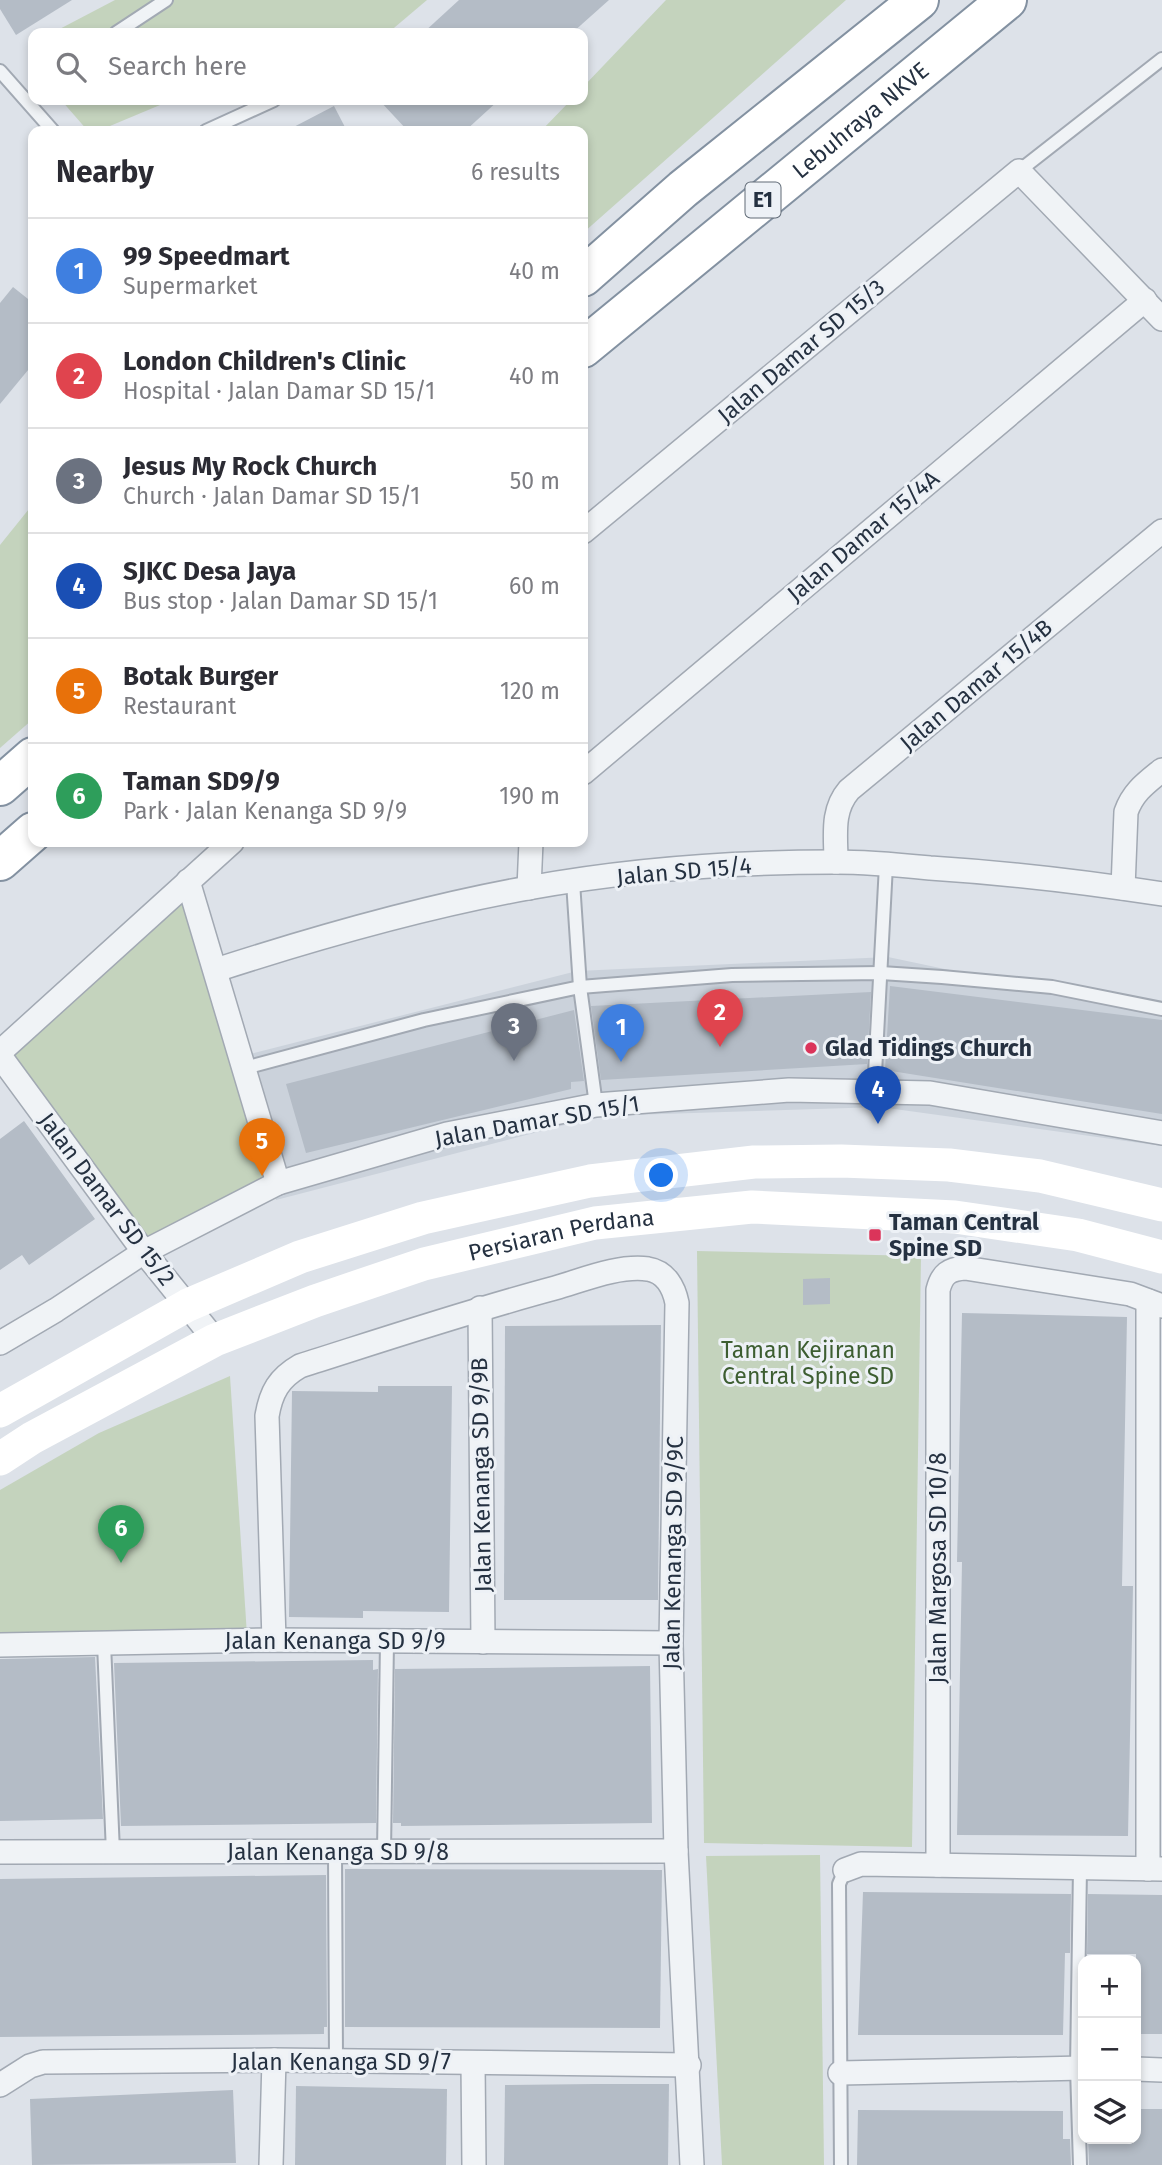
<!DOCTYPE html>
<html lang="en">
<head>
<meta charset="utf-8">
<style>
	body { margin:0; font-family:"Fira Sans",sans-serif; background:#f2f2f3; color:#2b2b33 }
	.controls { position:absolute; right:21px; bottom:21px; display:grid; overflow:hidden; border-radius:14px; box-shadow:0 4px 10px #0003 }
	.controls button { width:63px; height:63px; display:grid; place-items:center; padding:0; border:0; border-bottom:2px solid #e1e1e2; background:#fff; color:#2b2b33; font:35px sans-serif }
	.you { position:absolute; left:662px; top:1176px; width:24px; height:24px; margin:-18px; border:5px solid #fff; border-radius:50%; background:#1a73e8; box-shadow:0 0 0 10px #1a73e833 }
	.badge { display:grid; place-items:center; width:46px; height:46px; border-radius:50%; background:#111827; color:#fff; font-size:23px; font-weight:700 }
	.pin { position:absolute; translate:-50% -58px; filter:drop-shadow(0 2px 4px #0008) }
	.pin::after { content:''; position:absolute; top:37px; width:24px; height:21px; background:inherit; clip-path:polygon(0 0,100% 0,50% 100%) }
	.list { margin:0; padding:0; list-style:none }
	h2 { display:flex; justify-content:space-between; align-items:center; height:91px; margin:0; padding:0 28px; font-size:30px }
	h2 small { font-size:23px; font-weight:400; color:#7c7c81 }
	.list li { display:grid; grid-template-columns:46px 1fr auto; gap:21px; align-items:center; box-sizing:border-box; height:105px; padding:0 28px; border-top:2px solid #e1e1e2 }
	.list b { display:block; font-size:26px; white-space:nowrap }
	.list p { margin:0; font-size:23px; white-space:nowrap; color:#7c7c81 }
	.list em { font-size:23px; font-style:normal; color:#7c7c81 }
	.icon { flex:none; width:38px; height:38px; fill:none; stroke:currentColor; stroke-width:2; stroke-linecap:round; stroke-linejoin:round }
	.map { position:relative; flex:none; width:1162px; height:2165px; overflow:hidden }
	.search { position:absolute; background:#fff; box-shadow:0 4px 10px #0003; left:28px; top:28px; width:560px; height:77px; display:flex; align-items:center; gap:18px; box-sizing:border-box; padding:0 24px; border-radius:14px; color:#7c7c81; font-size:26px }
	.panel { position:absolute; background:#fff; box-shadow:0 4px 10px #0003; left:28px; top:126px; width:560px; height:721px; border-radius:14px }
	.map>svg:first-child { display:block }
	.built { fill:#cbd2db }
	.green { fill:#c4d3bd }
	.building { fill:#b4bcc6 }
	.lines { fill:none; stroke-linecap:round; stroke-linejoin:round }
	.lane-casing { stroke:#a2a9b3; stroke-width:16 }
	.street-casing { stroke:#a2a9b3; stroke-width:26 }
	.highway-casing { stroke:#8391a1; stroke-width:42 }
	.lane { stroke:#f0f3f6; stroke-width:12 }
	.street { stroke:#f0f3f6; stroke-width:23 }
	.secondary { stroke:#fff; stroke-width:33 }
	.highway { stroke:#fff; stroke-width:38 }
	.poi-dot { fill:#db345a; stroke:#edf1f6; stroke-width:2.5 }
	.labels { text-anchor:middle; stroke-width:6; stroke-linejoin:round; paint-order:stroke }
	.shield { fill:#edf1f6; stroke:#616b77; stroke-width:2 }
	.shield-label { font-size:21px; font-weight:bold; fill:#253141 }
	.street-label { font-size:23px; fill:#253141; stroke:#edf1f6 }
	.poi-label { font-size:23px; font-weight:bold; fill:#253141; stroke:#edf1f6; text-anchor:start }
	.park-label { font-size:23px; fill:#3d5e31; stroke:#edf1f6 }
</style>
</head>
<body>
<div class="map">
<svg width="1162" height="2165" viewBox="0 0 1162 2165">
	<rect width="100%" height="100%" fill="#dde2e9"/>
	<!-- built -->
	<polygon class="built" points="888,957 1162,1015 1162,1146 880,1107 599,1116 276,1200 230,1059 577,971"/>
	<!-- green -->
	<g class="green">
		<polygon points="115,0 427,0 388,33 52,33"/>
		<polygon points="666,0 846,0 583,233 583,131 541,131 571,100 583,100 583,87"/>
		<polygon points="61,100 172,100 98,131 88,131"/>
		<polygon points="33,504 33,719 0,748 0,545"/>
		<polygon points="184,895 269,1178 148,1242 8,1058"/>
		<polygon points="697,1251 921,1256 912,1847 704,1843"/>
		<polygon points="230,1376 247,1635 0,1639 0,1490 99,1433"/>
		<polygon points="820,1855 824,2165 722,2165 706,1856"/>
	</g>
	<!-- building -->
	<g class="building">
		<polygon points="0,0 72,0 16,35 0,9"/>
		<polygon points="459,0 609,0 572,33 423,33"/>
		<polygon points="379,100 499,100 465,131 408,131"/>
		<polygon points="334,106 347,131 286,131"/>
		<polygon points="13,287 33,303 33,364 0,404 0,303"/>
		<polygon points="890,986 1162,1020 1162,1114 885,1070"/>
		<polygon points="871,992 867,1064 601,1080 591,1006"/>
		<polygon points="574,1010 584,1081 571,1082 571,1089 306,1153 286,1084"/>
		<polygon points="24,1121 95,1219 29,1265 22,1255 0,1270 0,1139"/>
		<polygon points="830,1278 830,1304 803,1305 803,1279"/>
		<polygon points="962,1313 1127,1317 1122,1586 1133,1586 1128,1836 957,1835 962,1562 957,1562"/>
		<polygon points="661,1325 658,1600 504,1600 505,1326"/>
		<polygon points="378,1386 452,1386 449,1612 363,1611 363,1618 289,1617 292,1391 378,1392"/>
		<polygon points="95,1657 103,1819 0,1821 0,1659"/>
		<polygon points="373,1660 373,1670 378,1669 376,1823 121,1826 114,1663"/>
		<polygon points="650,1666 652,1823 401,1826 401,1823 393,1823 395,1669"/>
		<polygon points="345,1869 662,1870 660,2028 345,2027"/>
		<polygon points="326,1875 327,2027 324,2027 324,2034 0,2037 0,1879"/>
		<polygon points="863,1892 1071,1894 1070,1953 1065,1953 1063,2035 858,2035"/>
		<polygon points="1088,1894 1162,1895 1162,2034 1136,2034 1136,1954 1087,1954"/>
		<polygon points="595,2084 669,2084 668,2165 504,2165 505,2085"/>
		<polygon points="296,2086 447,2089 446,2165 295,2165"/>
		<polygon points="233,2090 236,2163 32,2165 30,2099"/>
		<polygon points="1136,2109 1162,2109 1162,2165 1089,2165 1088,2139 1136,2139"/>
		<polygon points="858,2110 1063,2111 1063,2139 1070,2139 1071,2165 857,2165"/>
	</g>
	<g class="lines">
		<!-- lane casing -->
		<g class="lane-casing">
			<g id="lane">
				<polyline points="116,33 166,0"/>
				<polyline points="0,71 53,131"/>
				<polyline points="206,131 274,100"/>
				<polyline points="1019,171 1162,59"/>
				<polyline points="573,882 580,987 596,1105"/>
				<polyline points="245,1068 424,1020 580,987 732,975 881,973 942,977 1052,987 1162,1009"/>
				<polyline points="874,1092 886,865"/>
				<polyline points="104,1644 113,1852"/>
				<polyline points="335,1852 336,2061"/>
				<polyline points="384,1852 387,1641"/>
				<polyline points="841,2165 839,1884 845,1870"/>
				<polyline points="1080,2165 1077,2068 1080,1868"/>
			</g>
		</g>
		<!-- street casing -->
		<g class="street-casing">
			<g id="street">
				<polyline points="583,532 1019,171 1162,319"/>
				<polyline points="583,773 1145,300"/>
				<path d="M836 862C836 836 831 811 849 790L1162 531"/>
				<polyline points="188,881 278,1183"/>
				<polyline points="529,888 531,842"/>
				<path d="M1123 888 1126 812C1133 792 1146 783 1162 770"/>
				<path d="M216 970C318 937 422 907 528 888 627 870 734 862 835 862 867 862 899 865 930 868 1008 873 1085 882 1162 894"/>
				<polyline points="0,1052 232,842"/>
				<polyline points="0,1056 144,1252 215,1340"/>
				<polyline points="480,1308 483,1642"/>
				<polyline points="0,1343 56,1310 144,1252 278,1183 447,1134 596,1105 789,1090 930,1093 1162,1133"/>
				<path d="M274 1640 267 1416C271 1392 279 1378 300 1366 385 1339 469 1311 555 1288 583 1280 618 1265 648 1269 666 1272 674 1288 677 1303L671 1643 676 1851 692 2165"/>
				<polyline points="0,1645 274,1640 671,1643"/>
				<polyline points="0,1852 676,1851"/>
				<path d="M938 1865V1290C942 1274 949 1269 965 1268L1130 1294 1162 1306"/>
				<polyline points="1148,1869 1148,1301"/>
				<polyline points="845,1870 861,1864 1162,1869"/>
				<polyline points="473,2063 474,2165"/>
				<polyline points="1136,2069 1162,2070"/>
				<polyline points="840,2073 1083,2068"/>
				<polyline points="0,2085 30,2066 43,2062 274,2060 689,2065"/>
				<polyline points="271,2165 274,2060"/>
			</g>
		</g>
		<!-- highway casing -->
		<g class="highway-casing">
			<g id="highway">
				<polyline points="583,277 683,189 919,0"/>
				<path id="s2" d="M583 348 1007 0"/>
				<polyline points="0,786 33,757"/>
				<polyline points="0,861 33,832"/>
			</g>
		</g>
		<!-- lane -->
		<use href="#lane" class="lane"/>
		<!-- street -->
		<use href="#street" class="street"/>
		<!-- secondary -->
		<g class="secondary">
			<polyline points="0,1411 188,1305 300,1257 423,1218 590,1181 754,1162 841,1161 949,1165 1040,1176 1162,1205"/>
			<path id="s1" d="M0 1459 32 1438 215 1340 315 1301 424 1264 595 1223 752 1207 955 1217 1078 1235 1162 1257"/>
		</g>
		<!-- highway -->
		<use href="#highway" class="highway"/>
	</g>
	<!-- markers -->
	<g class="poi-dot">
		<circle cx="811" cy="1048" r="7"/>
		<rect x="868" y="1228" width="14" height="14" rx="3.5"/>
	</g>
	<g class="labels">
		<!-- shield labels -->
		<rect class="shield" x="745.5" y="182.5" width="35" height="35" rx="5"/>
		<g class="shield-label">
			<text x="763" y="207">E1</text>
		</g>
		<!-- street labels -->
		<g class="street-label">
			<text dy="8" stroke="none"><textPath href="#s2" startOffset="359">Lebuhraya NKVE</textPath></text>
			<text transform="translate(801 351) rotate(-40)" y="8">Jalan Damar SD 15/3</text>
			<text transform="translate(863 536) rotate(-40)" y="8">Jalan Damar 15/4A</text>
			<text transform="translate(976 685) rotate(-40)" y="8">Jalan Damar 15/4B</text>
			<text transform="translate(684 871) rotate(-5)" y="8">Jalan SD 15/4</text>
			<text transform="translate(537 1121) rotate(-10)" y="8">Jalan Damar SD 15/1</text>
			<text transform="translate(107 1199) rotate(53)" y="8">Jalan Damar SD 15/2</text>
			<text dy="8" stroke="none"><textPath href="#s1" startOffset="609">Persiaran Perdana</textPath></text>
			<text transform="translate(481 1475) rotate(-91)" y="8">Jalan Kenanga SD 9/9B</text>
			<text transform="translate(673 1553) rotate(-89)" y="8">Jalan Kenanga SD 9/9C</text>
			<text transform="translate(938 1568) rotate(-90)" y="8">Jalan Margosa SD 10/8</text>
			<text x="335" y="1649">Jalan Kenanga SD 9/9</text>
			<text x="338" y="1860">Jalan Kenanga SD 9/8</text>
			<text x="341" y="2070">Jalan Kenanga SD 9/7</text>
		</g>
		<!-- poi labels -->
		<g class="poi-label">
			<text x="825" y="1056">Glad Tidings Church</text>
			<text x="889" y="1230">Taman Central<tspan x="889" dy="26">Spine SD</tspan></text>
		</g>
		<!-- park labels -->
		<g class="park-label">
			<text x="808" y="1358">Taman Kejiranan<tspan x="808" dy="26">Central Spine SD</tspan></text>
		</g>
	</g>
</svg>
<div class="controls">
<button>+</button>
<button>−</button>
<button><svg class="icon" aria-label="layers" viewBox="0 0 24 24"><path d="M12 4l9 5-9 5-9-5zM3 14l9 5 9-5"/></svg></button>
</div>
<div class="you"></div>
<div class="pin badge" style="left:621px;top:1062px;background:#3f7fe0">1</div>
<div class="pin badge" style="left:720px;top:1047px;background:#e0444e">2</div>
<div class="pin badge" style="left:514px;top:1061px;background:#6b7280">3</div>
<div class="pin badge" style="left:878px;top:1124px;background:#1a4fb4">4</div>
<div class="pin badge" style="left:262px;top:1176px;background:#e8710a">5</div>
<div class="pin badge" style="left:121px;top:1563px;background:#2e9e5b">6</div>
<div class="search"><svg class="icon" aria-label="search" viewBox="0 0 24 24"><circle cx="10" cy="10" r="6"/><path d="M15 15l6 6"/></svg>Search here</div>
<section class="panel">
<h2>Nearby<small>6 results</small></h2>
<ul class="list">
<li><span class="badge" style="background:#3f7fe0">1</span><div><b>99 Speedmart</b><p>Supermarket</p></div><em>40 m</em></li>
<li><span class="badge" style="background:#e0444e">2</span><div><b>London Children's Clinic</b><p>Hospital · Jalan Damar SD 15/1</p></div><em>40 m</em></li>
<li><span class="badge" style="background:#6b7280">3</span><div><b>Jesus My Rock Church</b><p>Church · Jalan Damar SD 15/1</p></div><em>50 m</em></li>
<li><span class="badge" style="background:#1a4fb4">4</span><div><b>SJKC Desa Jaya</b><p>Bus stop · Jalan Damar SD 15/1</p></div><em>60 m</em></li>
<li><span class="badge" style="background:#e8710a">5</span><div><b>Botak Burger</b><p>Restaurant</p></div><em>120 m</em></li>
<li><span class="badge" style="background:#2e9e5b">6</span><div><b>Taman SD9/9</b><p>Park · Jalan Kenanga SD 9/9</p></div><em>190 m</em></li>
</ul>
</section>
</div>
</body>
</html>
